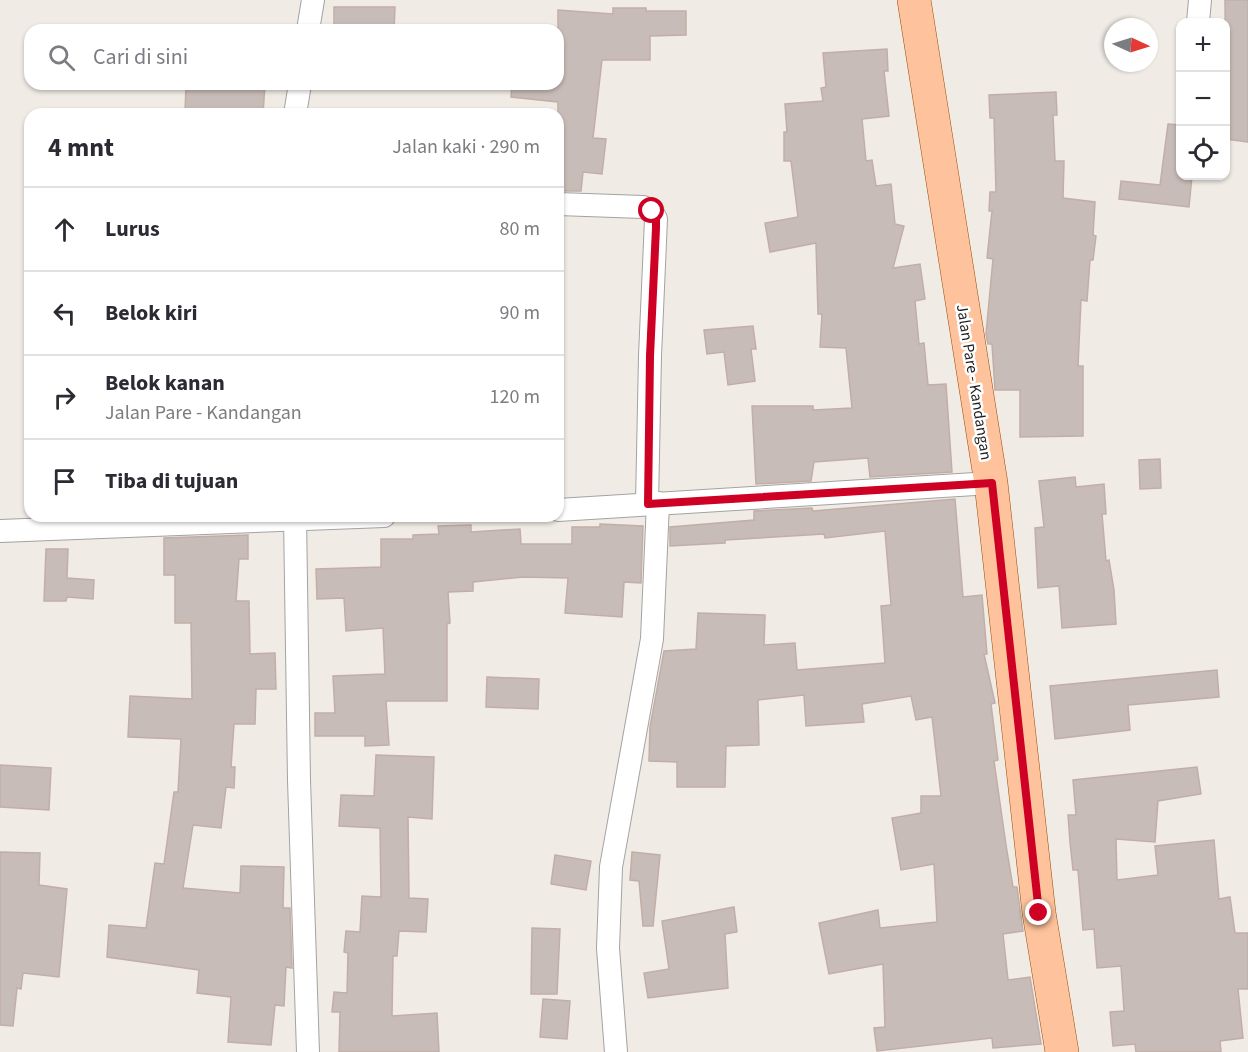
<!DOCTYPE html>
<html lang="id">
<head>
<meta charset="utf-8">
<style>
	body { margin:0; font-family:"Source Sans 3",sans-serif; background:#f2f2f3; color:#2b2b33 }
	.controls { position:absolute; right:18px; top:18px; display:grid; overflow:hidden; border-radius:12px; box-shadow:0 2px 4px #0004 }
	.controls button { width:54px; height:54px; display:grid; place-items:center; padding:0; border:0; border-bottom:2px solid #e1e1e2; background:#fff; color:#2b2b33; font:30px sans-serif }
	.compass { position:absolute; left:1104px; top:18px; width:54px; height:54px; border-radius:50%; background:#fff; box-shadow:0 2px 4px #0004; rotate:94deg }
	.stop { position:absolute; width:18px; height:18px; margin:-14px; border:4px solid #ce0023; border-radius:50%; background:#fff }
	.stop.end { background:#ce0023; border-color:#fff; box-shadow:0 2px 6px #0008 }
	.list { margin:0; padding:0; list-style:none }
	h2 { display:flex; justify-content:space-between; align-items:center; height:78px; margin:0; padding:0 24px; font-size:26px }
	h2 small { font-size:20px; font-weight:400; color:#7c7c81 }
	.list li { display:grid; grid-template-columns:39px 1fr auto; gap:18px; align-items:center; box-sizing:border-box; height:84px; padding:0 24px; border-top:2px solid #e1e1e2 }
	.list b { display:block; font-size:22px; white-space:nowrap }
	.list p { margin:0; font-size:20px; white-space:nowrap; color:#7c7c81 }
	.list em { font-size:20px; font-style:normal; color:#7c7c81 }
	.icon { flex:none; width:33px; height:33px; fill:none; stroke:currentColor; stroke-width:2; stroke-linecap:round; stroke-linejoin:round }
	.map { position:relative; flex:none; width:1248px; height:1052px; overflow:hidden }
	.search { position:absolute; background:#fff; box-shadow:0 2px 4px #0004; left:24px; top:24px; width:540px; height:66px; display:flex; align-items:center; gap:15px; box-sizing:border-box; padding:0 21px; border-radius:18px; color:#7c7c81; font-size:22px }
	.panel { position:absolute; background:#fff; box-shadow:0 2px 4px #0004; left:24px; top:108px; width:540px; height:414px; border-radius:18px }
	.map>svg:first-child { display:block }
	.building { fill:#c8bcb8; stroke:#c2aea7; stroke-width:1.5 }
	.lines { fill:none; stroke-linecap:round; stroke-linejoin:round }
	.minor-casing { stroke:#a3a3a3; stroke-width:24 }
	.primary-casing { stroke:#9a4d00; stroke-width:34 }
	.minor { stroke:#fff; stroke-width:22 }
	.primary { stroke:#fec39c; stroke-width:33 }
	.route { stroke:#ce0023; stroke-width:8 }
	.labels { text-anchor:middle; stroke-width:5; stroke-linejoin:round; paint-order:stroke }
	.street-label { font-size:16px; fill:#1f1f1f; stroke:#fff }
</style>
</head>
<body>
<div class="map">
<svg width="1248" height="1052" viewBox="0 0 1248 1052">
	<rect width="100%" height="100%" fill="#f0ebe5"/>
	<!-- building -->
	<g class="building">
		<polygon points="1225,0 1248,0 1248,142 1226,139"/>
		<polygon points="334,7 395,7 394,30 334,30"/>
		<polygon points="613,8 646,8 646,11 686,11 686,35 650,36 650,60 602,60 593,138 606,139 602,174 583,172 581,191 558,191 558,102 511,97 512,84 558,84 558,10 613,14"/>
		<polygon points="887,49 888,71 884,71 889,116 862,119 866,161 872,160 876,186 891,184 895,224 904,226 893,268 920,264 925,299 915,301 919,344 924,343 928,385 946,384 952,472 870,477 868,458 814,462 811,481 756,484 752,406 813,406 813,410 852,408 846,348 820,347 822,314 818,314 816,243 770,252 765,223 798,217 791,161 784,161 784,132 787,132 785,104 823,101 821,88 826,87 823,53"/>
		<polygon points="186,84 265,84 263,114 185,114"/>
		<polygon points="1056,92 1057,115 1053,115 1055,161 1064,161 1063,198 1095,202 1093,235 1096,236 1093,260 1090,260 1087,301 1081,300 1078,366 1083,366 1083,436 1020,437 1020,390 995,390 992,344 988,344 986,334 993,259 987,258 992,211 989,211 990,192 996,192 994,118 990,118 989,95"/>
		<polygon points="1168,124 1180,125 1180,176 1192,176 1189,207 1119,199 1121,181 1160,185"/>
		<polygon points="753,326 756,349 751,349 755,381 728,385 724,352 707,354 704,330"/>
		<polygon points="1160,459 1161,488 1140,489 1139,460"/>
		<polygon points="1075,477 1076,487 1104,484 1106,514 1102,514 1106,561 1109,560 1114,590 1116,624 1062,628 1059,586 1038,588 1035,528 1044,527 1039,481"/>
		<polygon points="955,499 963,597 982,595 987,654 984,654 995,703 991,704 998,760 994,761 1006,845 1013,887 1017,887 1023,931 1003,934 1008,980 1030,977 1041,1044 993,1048 992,1038 877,1051 874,1028 885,1027 883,964 829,974 819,923 878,910 880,928 937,922 934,864 901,870 892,818 921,813 921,796 941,796 932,717 916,720 911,696 862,704 864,722 806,726 804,695 758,700 759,745 726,746 725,787 677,787 677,762 649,761 650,727 664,651 696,649 698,613 765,615 764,645 795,643 797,670 885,663 881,606 891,605 885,531 825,538 824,534 725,540 725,543 670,546 670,527 754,520 754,511 812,508 813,511"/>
		<polygon points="600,524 643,526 641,583 624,582 622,617 565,613 568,578 523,577 473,582 473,591 448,592 450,623 447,624 447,701 386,701 389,745 365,746 365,736 315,736 315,713 335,713 333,676 385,674 383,628 346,631 344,598 317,599 316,569 381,567 381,539 413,539 413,535 439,534 438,526 471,525 471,532 520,529 521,544 572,544 572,527 600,527"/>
		<polygon points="248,535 248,559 239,559 236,601 249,601 250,654 275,653 276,689 256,689 255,724 234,724 231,767 235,767 234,788 226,787 221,828 193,825 183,888 240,893 241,866 284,867 283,908 290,908 292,968 286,967 284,1006 275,1005 271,1045 228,1042 231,997 197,993 199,970 107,957 109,925 146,928 155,863 164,864 174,792 178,792 181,739 128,737 130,696 192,699 191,623 175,623 175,575 164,575 164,538"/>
		<polygon points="46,549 68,549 67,578 94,580 93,599 67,597 66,601 44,601"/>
		<polygon points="1217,670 1219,697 1128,705 1130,730 1055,739 1050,686"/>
		<polygon points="487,677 539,679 538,709 486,707"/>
		<polygon points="376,755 434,757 432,819 408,817 409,898 428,899 426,932 399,931 397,956 393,956 392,1016 437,1013 439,1052 339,1052 340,1012 332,1012 334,992 347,993 348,953 344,952 346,931 360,932 362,896 381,897 380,828 339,826 341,795 374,796"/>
		<polygon points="0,765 51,768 49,810 0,807"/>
		<polygon points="1197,767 1201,794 1158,801 1155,842 1116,839 1117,880 1158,875 1155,846 1214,840 1219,899 1230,897 1235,933 1248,933 1248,989 1238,989 1243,1038 1220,1041 1221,1052 1136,1052 1135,1044 1113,1046 1110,1012 1124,1011 1121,966 1097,968 1094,929 1083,930 1078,870 1073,870 1070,842 1068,815 1076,815 1073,780"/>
		<polygon points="0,852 40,853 39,885 67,889 59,977 23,973 21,989 17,988 13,1026 0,1025"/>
		<polygon points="632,852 660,855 653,926 643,926 639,881 630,880"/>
		<polygon points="555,855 591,861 586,890 551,884"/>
		<polygon points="734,907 737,932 725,934 728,988 648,998 644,973 669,969 662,921"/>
		<polygon points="532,928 560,929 557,994 531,994"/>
		<polygon points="543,999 570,1001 567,1039 540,1037"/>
	</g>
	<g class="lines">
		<!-- minor casing -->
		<g class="minor-casing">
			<g id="minor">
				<polyline points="1198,22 1200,0"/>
				<polyline points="308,30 313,0"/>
				<polyline points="295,114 300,84"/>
				<polyline points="558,204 643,207 652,211 656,219 650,356 647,504"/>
				<polyline points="558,510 991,483"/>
				<polyline points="295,516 299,780 308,1052"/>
				<polyline points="0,531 384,516"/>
				<polyline points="616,1052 608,948 611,867 652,639 658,503"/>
			</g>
		</g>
		<!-- primary casing -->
		<g class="primary-casing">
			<polyline id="primary" points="914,0 991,483 1039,913 1062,1052"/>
		</g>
		<!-- minor -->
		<use href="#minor" class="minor"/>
		<!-- primary -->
		<use href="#primary" class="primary"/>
	</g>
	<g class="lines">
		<!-- route -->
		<polyline class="route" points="652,211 656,219 656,228 650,356 648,504 992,483 1039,913"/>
	</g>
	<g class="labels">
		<!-- street labels -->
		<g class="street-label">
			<text transform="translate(975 382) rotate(81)" y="6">Jalan Pare - Kandangan</text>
		</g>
	</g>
</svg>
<div class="controls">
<button>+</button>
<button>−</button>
<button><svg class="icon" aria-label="locate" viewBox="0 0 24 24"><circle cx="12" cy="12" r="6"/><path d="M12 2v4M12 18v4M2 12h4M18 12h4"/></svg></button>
</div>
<svg class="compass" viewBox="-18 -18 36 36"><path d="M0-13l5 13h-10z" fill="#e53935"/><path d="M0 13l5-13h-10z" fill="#7c7c81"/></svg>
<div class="stop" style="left:652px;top:211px"></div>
<div class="stop end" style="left:1039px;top:913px"></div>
<div class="search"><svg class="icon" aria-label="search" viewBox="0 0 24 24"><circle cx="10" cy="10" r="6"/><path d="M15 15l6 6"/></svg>Cari di sini</div>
<section class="panel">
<h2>4 mnt<small>Jalan kaki · 290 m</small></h2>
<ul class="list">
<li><svg class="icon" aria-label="ahead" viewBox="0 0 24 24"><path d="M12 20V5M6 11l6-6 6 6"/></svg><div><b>Lurus</b></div><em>80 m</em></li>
<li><svg class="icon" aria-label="left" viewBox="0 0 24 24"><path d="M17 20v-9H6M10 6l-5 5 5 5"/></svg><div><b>Belok kiri</b></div><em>90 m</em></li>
<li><svg class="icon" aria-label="right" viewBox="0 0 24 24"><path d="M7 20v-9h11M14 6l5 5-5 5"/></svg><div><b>Belok kanan</b><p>Jalan Pare - Kandangan</p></div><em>120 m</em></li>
<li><svg class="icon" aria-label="arrive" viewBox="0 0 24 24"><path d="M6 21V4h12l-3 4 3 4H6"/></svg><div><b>Tiba di tujuan</b></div></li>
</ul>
</section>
</div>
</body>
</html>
